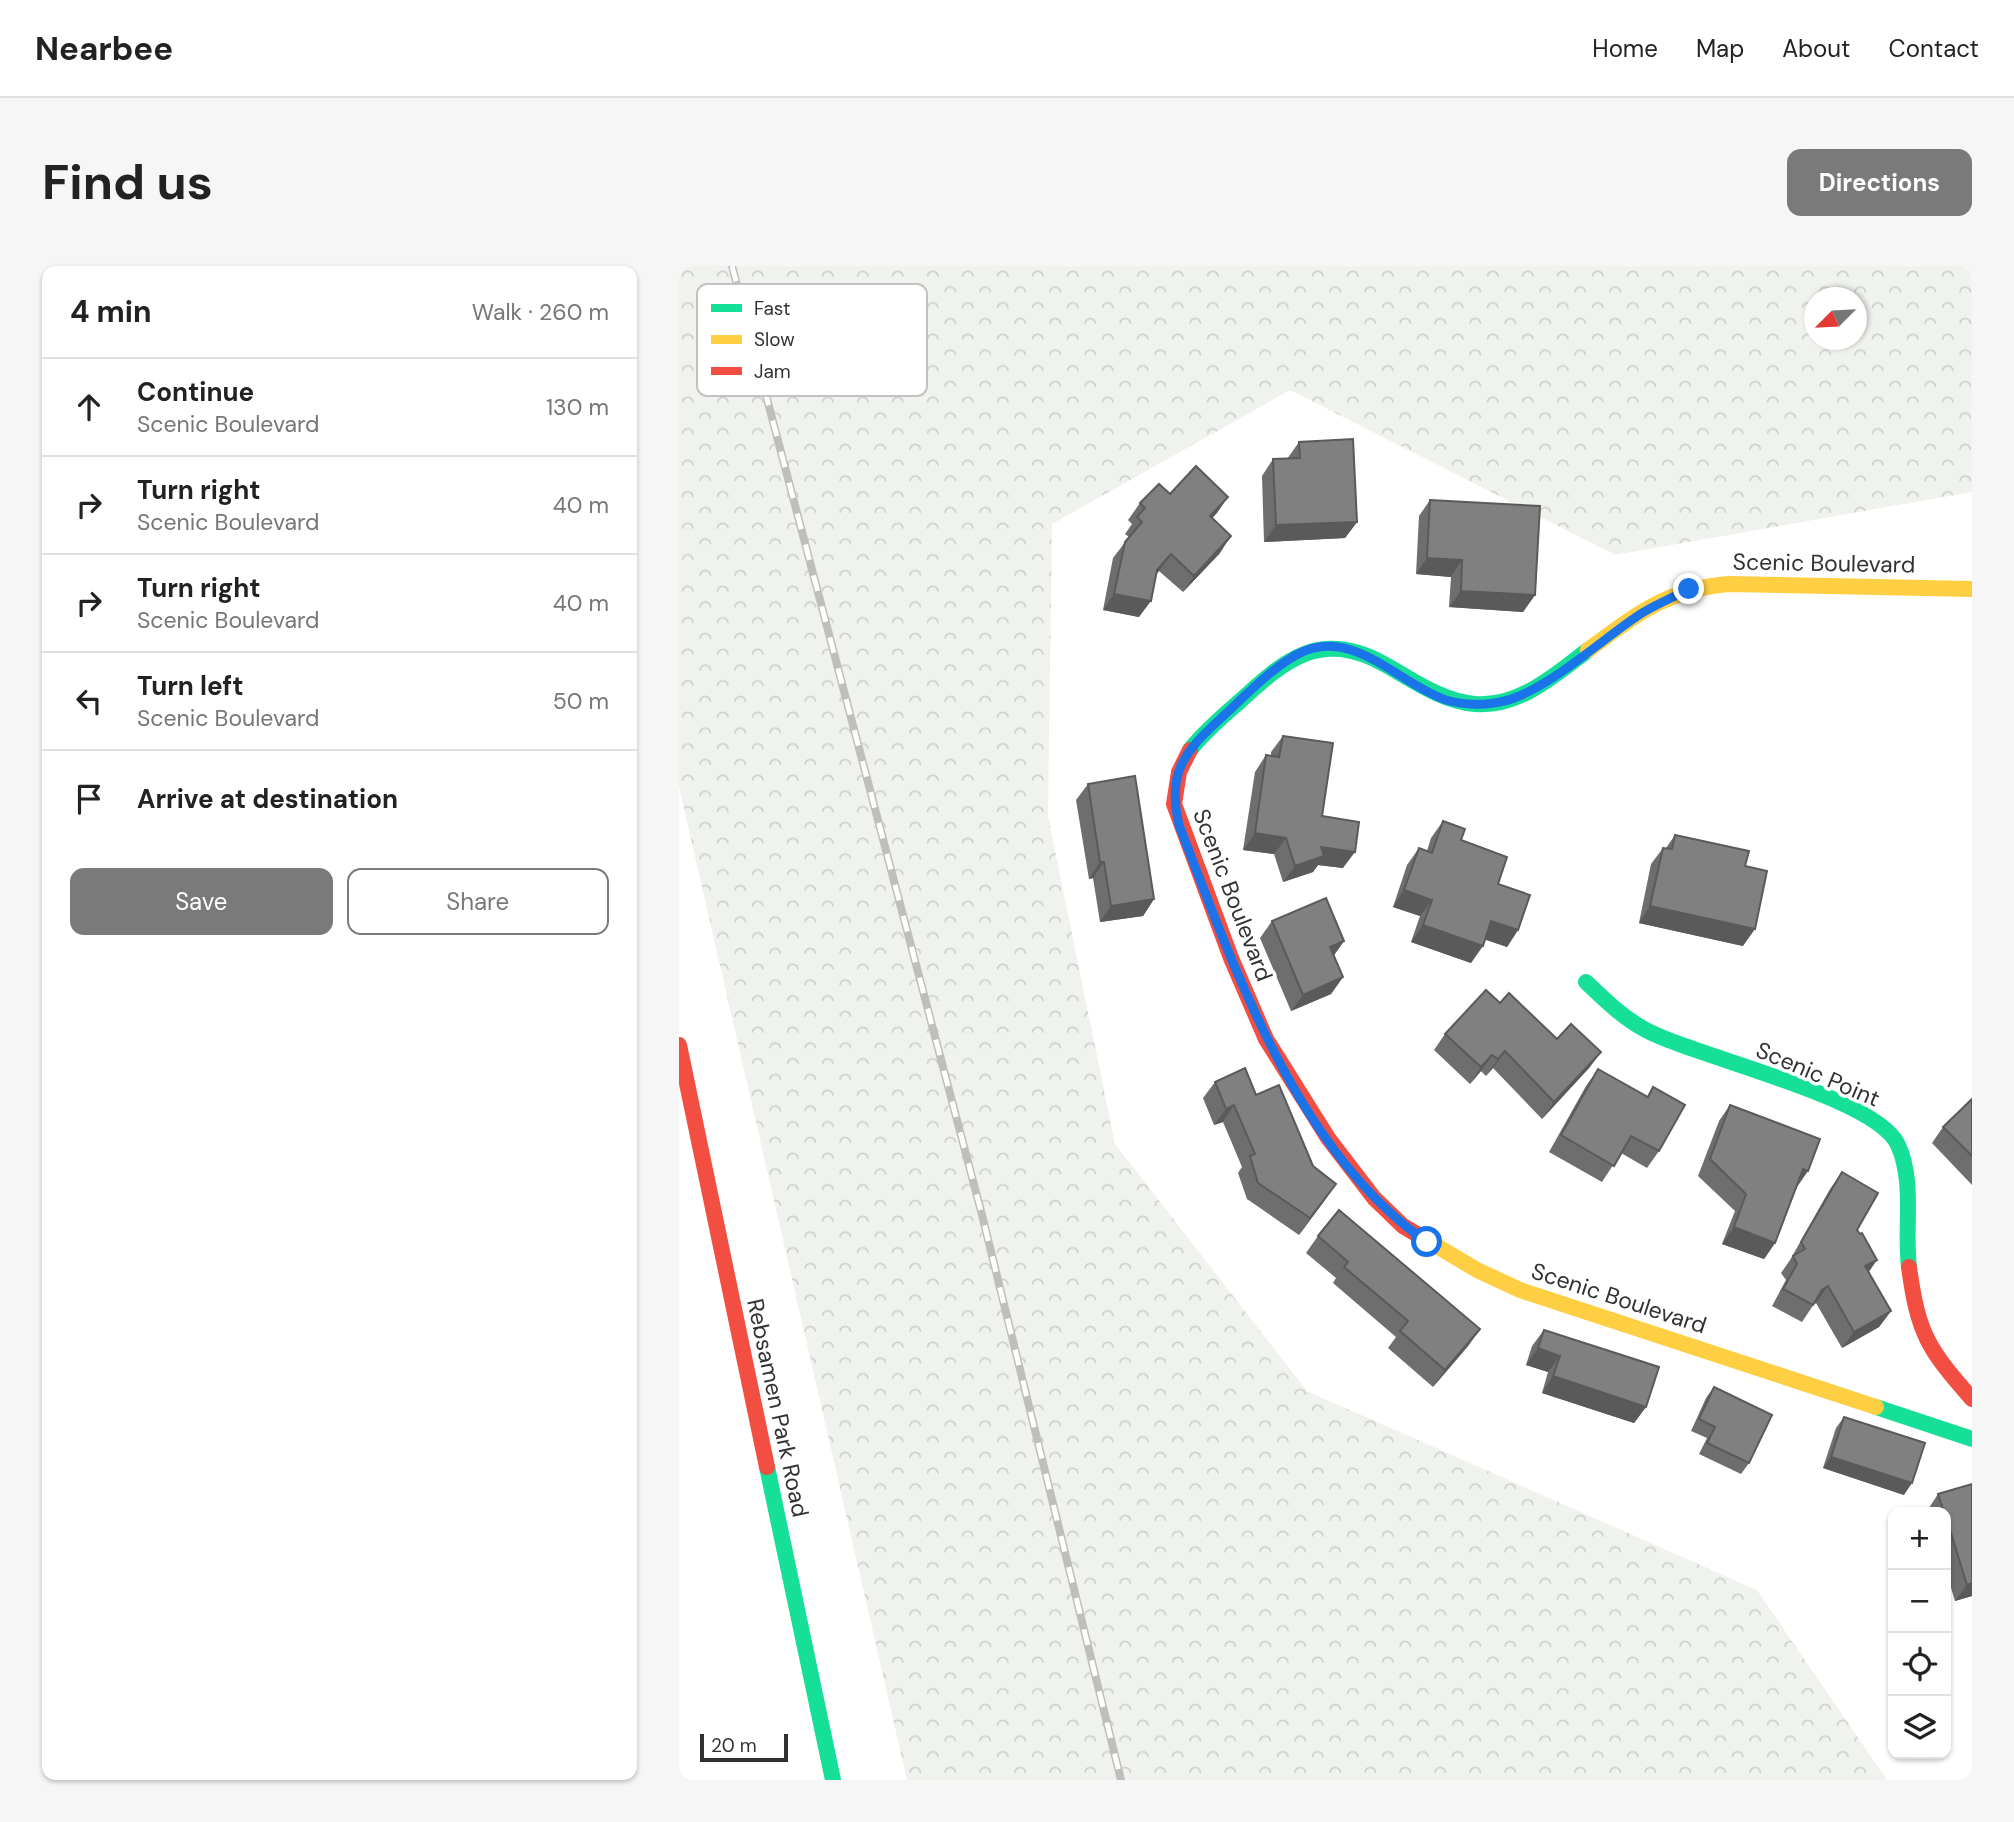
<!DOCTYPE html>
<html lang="en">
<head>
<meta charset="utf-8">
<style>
	body { margin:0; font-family:"DM Sans",sans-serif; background:#f6f6f6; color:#222 }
	.controls { position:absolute; right:21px; bottom:21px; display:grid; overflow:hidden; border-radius:14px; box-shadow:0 2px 5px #0004 }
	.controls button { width:63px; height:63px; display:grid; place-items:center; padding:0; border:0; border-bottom:2px solid #e0e0e0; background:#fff; color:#222; font:35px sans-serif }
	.compass { position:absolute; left:1125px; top:21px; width:63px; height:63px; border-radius:50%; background:#fff; box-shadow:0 2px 5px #0004; rotate:246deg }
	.scale { position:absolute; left:21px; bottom:18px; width:88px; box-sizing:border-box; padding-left:7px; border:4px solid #323232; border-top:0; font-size:19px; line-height:24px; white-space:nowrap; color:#323232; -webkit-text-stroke:5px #fff; paint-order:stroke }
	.stop { position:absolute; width:21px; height:21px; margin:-16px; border:5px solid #1a73e8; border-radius:50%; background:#fff }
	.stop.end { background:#1a73e8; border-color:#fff; box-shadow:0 2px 7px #0008 }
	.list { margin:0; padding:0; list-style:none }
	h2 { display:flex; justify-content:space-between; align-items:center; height:91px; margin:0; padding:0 28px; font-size:30px }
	h2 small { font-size:23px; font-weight:400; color:#767676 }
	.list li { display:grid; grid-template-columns:46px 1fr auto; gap:21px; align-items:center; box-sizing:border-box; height:98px; padding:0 28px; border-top:2px solid #e0e0e0 }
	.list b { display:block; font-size:26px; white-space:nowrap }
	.list p { margin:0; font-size:23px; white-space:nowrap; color:#767676 }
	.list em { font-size:23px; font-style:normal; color:#767676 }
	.actions { display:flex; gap:14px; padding:21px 28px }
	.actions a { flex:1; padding:16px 0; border:2px solid #7a7a7a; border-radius:14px; text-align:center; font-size:24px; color:#7a7a7a }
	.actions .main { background:#7a7a7a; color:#fff }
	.icon { flex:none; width:38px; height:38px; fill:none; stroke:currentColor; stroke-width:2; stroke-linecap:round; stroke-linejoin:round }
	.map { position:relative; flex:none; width:1293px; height:1514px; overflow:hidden; border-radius:14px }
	header { display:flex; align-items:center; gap:42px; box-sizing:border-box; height:98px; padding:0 35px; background:#fff; border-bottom:2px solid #e0e0e0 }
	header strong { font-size:33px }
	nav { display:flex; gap:38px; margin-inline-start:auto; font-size:24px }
	.intro { display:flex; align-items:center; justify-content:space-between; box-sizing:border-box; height:168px; padding:0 42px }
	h1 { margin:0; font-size:49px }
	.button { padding:18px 32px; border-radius:14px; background:#7a7a7a; color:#fff; font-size:24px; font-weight:700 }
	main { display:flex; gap:42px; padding:0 42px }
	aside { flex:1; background:#fff; border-radius:14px; box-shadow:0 2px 5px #0004 }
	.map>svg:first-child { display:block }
	.forest { fill:url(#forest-crowns); fill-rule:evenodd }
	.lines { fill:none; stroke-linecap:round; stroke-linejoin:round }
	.fast { stroke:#16e098; stroke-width:16 }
	.slow { stroke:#ffcf43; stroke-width:16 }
	.jam { stroke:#f24e42; stroke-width:16 }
	.rail-casing { stroke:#bebebe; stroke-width:8 }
	.rail { stroke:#fff; stroke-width:5; stroke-dasharray:16; stroke-linecap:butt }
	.wall { fill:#6e6e6e }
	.shaded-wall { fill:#5a5a5a }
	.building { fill:#808080; stroke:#5a5a5a; stroke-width:2 }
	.route { stroke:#1a73e8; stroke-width:9 }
	.labels { text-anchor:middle; stroke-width:7; stroke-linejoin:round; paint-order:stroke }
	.street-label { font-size:23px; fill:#323232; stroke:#fff }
	.key { fill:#fff; stroke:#c2c2c2; stroke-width:2 }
	.key-label { font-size:19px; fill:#323232 }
</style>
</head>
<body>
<header>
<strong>Nearbee</strong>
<nav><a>Home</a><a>Map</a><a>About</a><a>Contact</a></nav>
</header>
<div class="intro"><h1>Find us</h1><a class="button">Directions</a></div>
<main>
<aside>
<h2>4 min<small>Walk · 260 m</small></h2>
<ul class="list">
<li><svg class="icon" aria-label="ahead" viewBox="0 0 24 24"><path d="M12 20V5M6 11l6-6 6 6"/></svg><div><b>Continue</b><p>Scenic Boulevard</p></div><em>130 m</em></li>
<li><svg class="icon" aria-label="right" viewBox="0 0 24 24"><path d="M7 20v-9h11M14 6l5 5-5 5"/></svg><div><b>Turn right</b><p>Scenic Boulevard</p></div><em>40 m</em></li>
<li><svg class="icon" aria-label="right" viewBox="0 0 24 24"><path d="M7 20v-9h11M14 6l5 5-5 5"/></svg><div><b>Turn right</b><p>Scenic Boulevard</p></div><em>40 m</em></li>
<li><svg class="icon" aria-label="left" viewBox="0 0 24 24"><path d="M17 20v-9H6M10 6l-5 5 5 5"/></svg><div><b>Turn left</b><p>Scenic Boulevard</p></div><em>50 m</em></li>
<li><svg class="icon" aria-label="arrive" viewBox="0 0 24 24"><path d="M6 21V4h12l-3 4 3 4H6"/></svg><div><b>Arrive at destination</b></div></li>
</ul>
<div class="actions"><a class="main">Save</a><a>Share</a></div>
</aside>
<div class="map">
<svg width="1293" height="1514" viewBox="0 0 1293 1514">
	<defs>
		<pattern id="forest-crowns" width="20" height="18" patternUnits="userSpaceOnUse" patternTransform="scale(1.75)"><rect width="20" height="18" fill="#f0f3ed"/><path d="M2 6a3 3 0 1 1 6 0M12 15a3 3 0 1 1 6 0" fill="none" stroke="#ced1cc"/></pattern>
	</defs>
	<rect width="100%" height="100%" fill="#fff"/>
	<!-- forest -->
	<path class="forest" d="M0 0H1293V226L936 289 611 124 373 258 369 550 436 878 628 1125 1078 1324 1208 1514H228L0 521ZM1136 32H1178V74H1136Z"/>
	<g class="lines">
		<!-- fast -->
		<g class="fast">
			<path d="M511 484C525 466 543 451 560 436 607 393 641 363 705 398 734 414 762 435 796 438 840 442 877 408 909 384"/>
			<path d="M907 716C925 733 943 751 965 763 1015 791 1197 830 1219 879 1236 916 1225 962 1230 1001"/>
			<polyline points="1197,1141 1293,1173"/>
			<polyline points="88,1201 154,1514"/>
		</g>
		<!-- slow -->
		<g class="slow">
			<path d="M909 384C957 349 988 323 1049 318L1293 323"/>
			<polyline points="741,970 798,1004 841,1024 1197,1141"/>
		</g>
		<!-- jam -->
		<g class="jam">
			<polyline points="511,484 500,506 495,538 552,692 587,773 649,872 695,932 724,960 741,970"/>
			<polyline points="0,779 88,1201"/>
			<path d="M1230 1001C1239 1068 1249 1083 1293 1133"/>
		</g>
		<!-- rail casing -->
		<g class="rail-casing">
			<polyline id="rail" points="53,0 303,949 442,1514"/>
		</g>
		<!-- rail -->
		<use href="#rail" class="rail"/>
	</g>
	<!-- wall -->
	<g class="wall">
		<polygon points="620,176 678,256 666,272 585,276 583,210 594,193 608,193"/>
		<polygon points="491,228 549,231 533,252 541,287 504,326 480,305 477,309 460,351 424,344 434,292 450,271 446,268 453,258 449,254 461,237"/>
		<polygon points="751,234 856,329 844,346 770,341 772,311 737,308 740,250"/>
		<polygon points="604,470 643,550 664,602 639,599 634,606 604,616 595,588 564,584 576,506 587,489 592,490 592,486"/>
		<polygon points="409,518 475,633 464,650 421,656 414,612 410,613 397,534"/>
		<polygon points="764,555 782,574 819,618 839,664 828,681 806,673 792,697 732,676 741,650 714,641 728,599 740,582 748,585 752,572"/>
		<polygon points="996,569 1066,600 1064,680 960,657 972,598 984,582 987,582"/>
		<polygon points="593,655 665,675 655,689 664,711 652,728 612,745 581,672"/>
		<polygon points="766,768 878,773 922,786 910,802 863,853 814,802 807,810 802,805 791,818 755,784"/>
		<polygon points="919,803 968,831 974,821 980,885 968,902 942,887 923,916 870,886 907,820"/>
		<polygon points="536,816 577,829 634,900 657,918 620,969 568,933 559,907 563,901 544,856 535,859 524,832"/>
		<polygon points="1293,833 1293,919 1253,877 1264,861"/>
		<polygon points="1051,839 1118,921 1096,977 1085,993 1043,978 1056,945 1019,910 1040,855"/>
		<polygon points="1163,906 1190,1006 1212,1045 1200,1061 1163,1082 1137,1037 1135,1038 1123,1056 1093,1040 1107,1014 1102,1007 1111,994 1151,923"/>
		<polygon points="639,970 801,1063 789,1080 754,1121 709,1082 717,1071 654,1017 657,1012 627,987"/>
		<polygon points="865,1064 967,1141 955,1157 863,1127 869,1106 847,1099 853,1080"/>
		<polygon points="1035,1121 1070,1197 1062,1208 1020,1188 1028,1172 1012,1165 1027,1132"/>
		<polygon points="1165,1151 1225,1229 1144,1202 1157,1162"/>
		<polygon points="1293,1218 1293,1330 1276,1335 1267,1305 1267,1246 1248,1246 1248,1245 1259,1228"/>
	</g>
	<!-- shaded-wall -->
	<g class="shaded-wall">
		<polygon points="549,231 538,247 519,267 531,250"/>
		<polygon points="678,256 666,272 585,276 597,259"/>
		<polygon points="552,270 541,287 504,326 515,310"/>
		<polygon points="492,288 480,305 466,320 478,304"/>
		<polygon points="748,292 783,294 772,311 737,308"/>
		<polygon points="782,325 856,329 844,346 770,341"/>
		<polygon points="435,328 472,335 460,351 424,344"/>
		<polygon points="576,567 607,572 595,588 564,584"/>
		<polygon points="642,581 676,586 664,602 639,599 634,606 604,616 616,600"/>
		<polygon points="421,596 425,596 414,612 410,613"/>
		<polygon points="725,624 753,634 741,650 714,641"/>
		<polygon points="475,633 464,650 421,656 432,640"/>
		<polygon points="971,640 1076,663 1064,680 960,657"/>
		<polygon points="812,655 839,664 828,681 801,672"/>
		<polygon points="744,659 804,680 792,697 732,676"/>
		<polygon points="665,675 653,692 651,681"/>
		<polygon points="664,711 652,728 612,745 624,729"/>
		<polygon points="826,785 814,802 807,810 819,793"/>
		<polygon points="922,786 910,802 863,853 875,836"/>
		<polygon points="813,789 802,805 791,818 802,801"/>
		<polygon points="555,839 544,856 535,859 547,843"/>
		<polygon points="1124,903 1129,905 1118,921 1112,920"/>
		<polygon points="657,918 646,934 620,969 631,952"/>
		<polygon points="1055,961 1096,977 1085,993 1043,978"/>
		<polygon points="1198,994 1187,1010 1186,1000"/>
		<polygon points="1149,1020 1137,1037 1133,1039 1143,1024"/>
		<polygon points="1212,1045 1200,1061 1163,1082 1175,1066"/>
		<polygon points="801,1063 789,1080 754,1121 766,1104"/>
		<polygon points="859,1082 881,1090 869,1106 847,1099"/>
		<polygon points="874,1110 967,1141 955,1157 863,1127"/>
		<polygon points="1152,1191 1233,1217 1225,1229 1144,1202"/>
		<polygon points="1293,1317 1293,1330 1276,1335 1288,1319"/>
	</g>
	<!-- building -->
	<g class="building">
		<polygon points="674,173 678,256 597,259 594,193 621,192 620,176"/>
		<polygon points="517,200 549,231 531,250 552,270 515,310 492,288 478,304 472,335 435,328 446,276 463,256 458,251 466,242 461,237 480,218 491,228"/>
		<polygon points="751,234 861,240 856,329 782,325 783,294 748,292"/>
		<polygon points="604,470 654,477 643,550 680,556 676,586 642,581 645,590 616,600 607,572 576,567 587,489 600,491"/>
		<polygon points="456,510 475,633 432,640 425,596 421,596 409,518"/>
		<polygon points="764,555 786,563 782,574 828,591 819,618 851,629 839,664 812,655 804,680 744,659 753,634 725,624 740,582 753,587"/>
		<polygon points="996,569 1070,585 1066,600 1088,605 1076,663 971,640 984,582 993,583"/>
		<polygon points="647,632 665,675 651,681 664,711 624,729 593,655"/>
		<polygon points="807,724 821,737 830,727 878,773 892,758 922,786 875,836 826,785 819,793 813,789 802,801 766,768"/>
		<polygon points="566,802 577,829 600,819 634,900 657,918 631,952 579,917 571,890 576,888 555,839 547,843 536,816"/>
		<polygon points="919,803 969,831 974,821 1006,839 980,885 952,870 935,900 882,869"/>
		<polygon points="1293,833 1293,890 1264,861"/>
		<polygon points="1051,839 1141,873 1129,905 1124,903 1096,977 1055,961 1067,928 1031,893"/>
		<polygon points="1163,906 1199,927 1178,964 1181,968 1183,967 1198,994 1186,1000 1212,1045 1175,1066 1149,1020 1143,1024 1134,1039 1104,1023 1118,998 1114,990 1126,983 1122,976"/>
		<polygon points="660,944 801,1063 766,1104 721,1065 729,1055 665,1001 669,996 639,970"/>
		<polygon points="865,1064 980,1101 967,1141 874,1110 881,1090 859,1082"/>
		<polygon points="1035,1121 1093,1149 1070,1197 1028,1177 1036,1161 1020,1153"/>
		<polygon points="1165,1151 1246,1177 1233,1217 1152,1191"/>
		<polygon points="1293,1218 1293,1317 1288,1319 1267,1251 1267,1246 1265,1246 1259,1228"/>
	</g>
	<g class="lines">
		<!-- route -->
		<path class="route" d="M748 976C618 887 555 701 500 559 488 508 504 487 540 454 564 432 589 405 617 389 673 358 719 418 767 434 785 439 807 440 825 435 868 425 924 372 963 347 978 338 995 331 1010 323"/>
	</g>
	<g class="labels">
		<!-- street labels -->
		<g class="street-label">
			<text transform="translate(1145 297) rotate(1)" y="8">Scenic Boulevard</text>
			<text transform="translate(554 629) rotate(69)" y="8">Scenic Boulevard</text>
			<text transform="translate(1139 808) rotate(23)" y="8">Scenic Point</text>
			<text transform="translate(940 1032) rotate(18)" y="8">Scenic Boulevard</text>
			<text transform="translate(99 1142) rotate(78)" y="8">Rebsamen Park Road</text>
		</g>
	</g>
	<!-- legend -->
	<rect x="18" y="18" width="230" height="112" rx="10" class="key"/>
	<rect x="32" y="38" width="31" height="8" fill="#16e098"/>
	<rect x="32" y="69" width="31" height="9" fill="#ffcf43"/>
	<rect x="32" y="101" width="31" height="8" fill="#f24e42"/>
	<g class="key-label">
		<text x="75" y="49">Fast</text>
		<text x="75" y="80">Slow</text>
		<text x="75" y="112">Jam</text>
	</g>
</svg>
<div class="controls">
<button>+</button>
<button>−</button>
<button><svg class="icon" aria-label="locate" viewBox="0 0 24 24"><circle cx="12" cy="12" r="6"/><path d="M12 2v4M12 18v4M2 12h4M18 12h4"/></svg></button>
<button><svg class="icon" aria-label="layers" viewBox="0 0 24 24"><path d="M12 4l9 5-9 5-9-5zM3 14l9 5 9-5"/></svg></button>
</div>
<svg class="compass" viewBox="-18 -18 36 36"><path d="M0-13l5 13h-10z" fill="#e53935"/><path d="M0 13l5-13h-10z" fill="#767676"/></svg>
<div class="scale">20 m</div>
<div class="stop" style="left:748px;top:976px"></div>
<div class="stop end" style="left:1010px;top:323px"></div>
</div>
</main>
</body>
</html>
